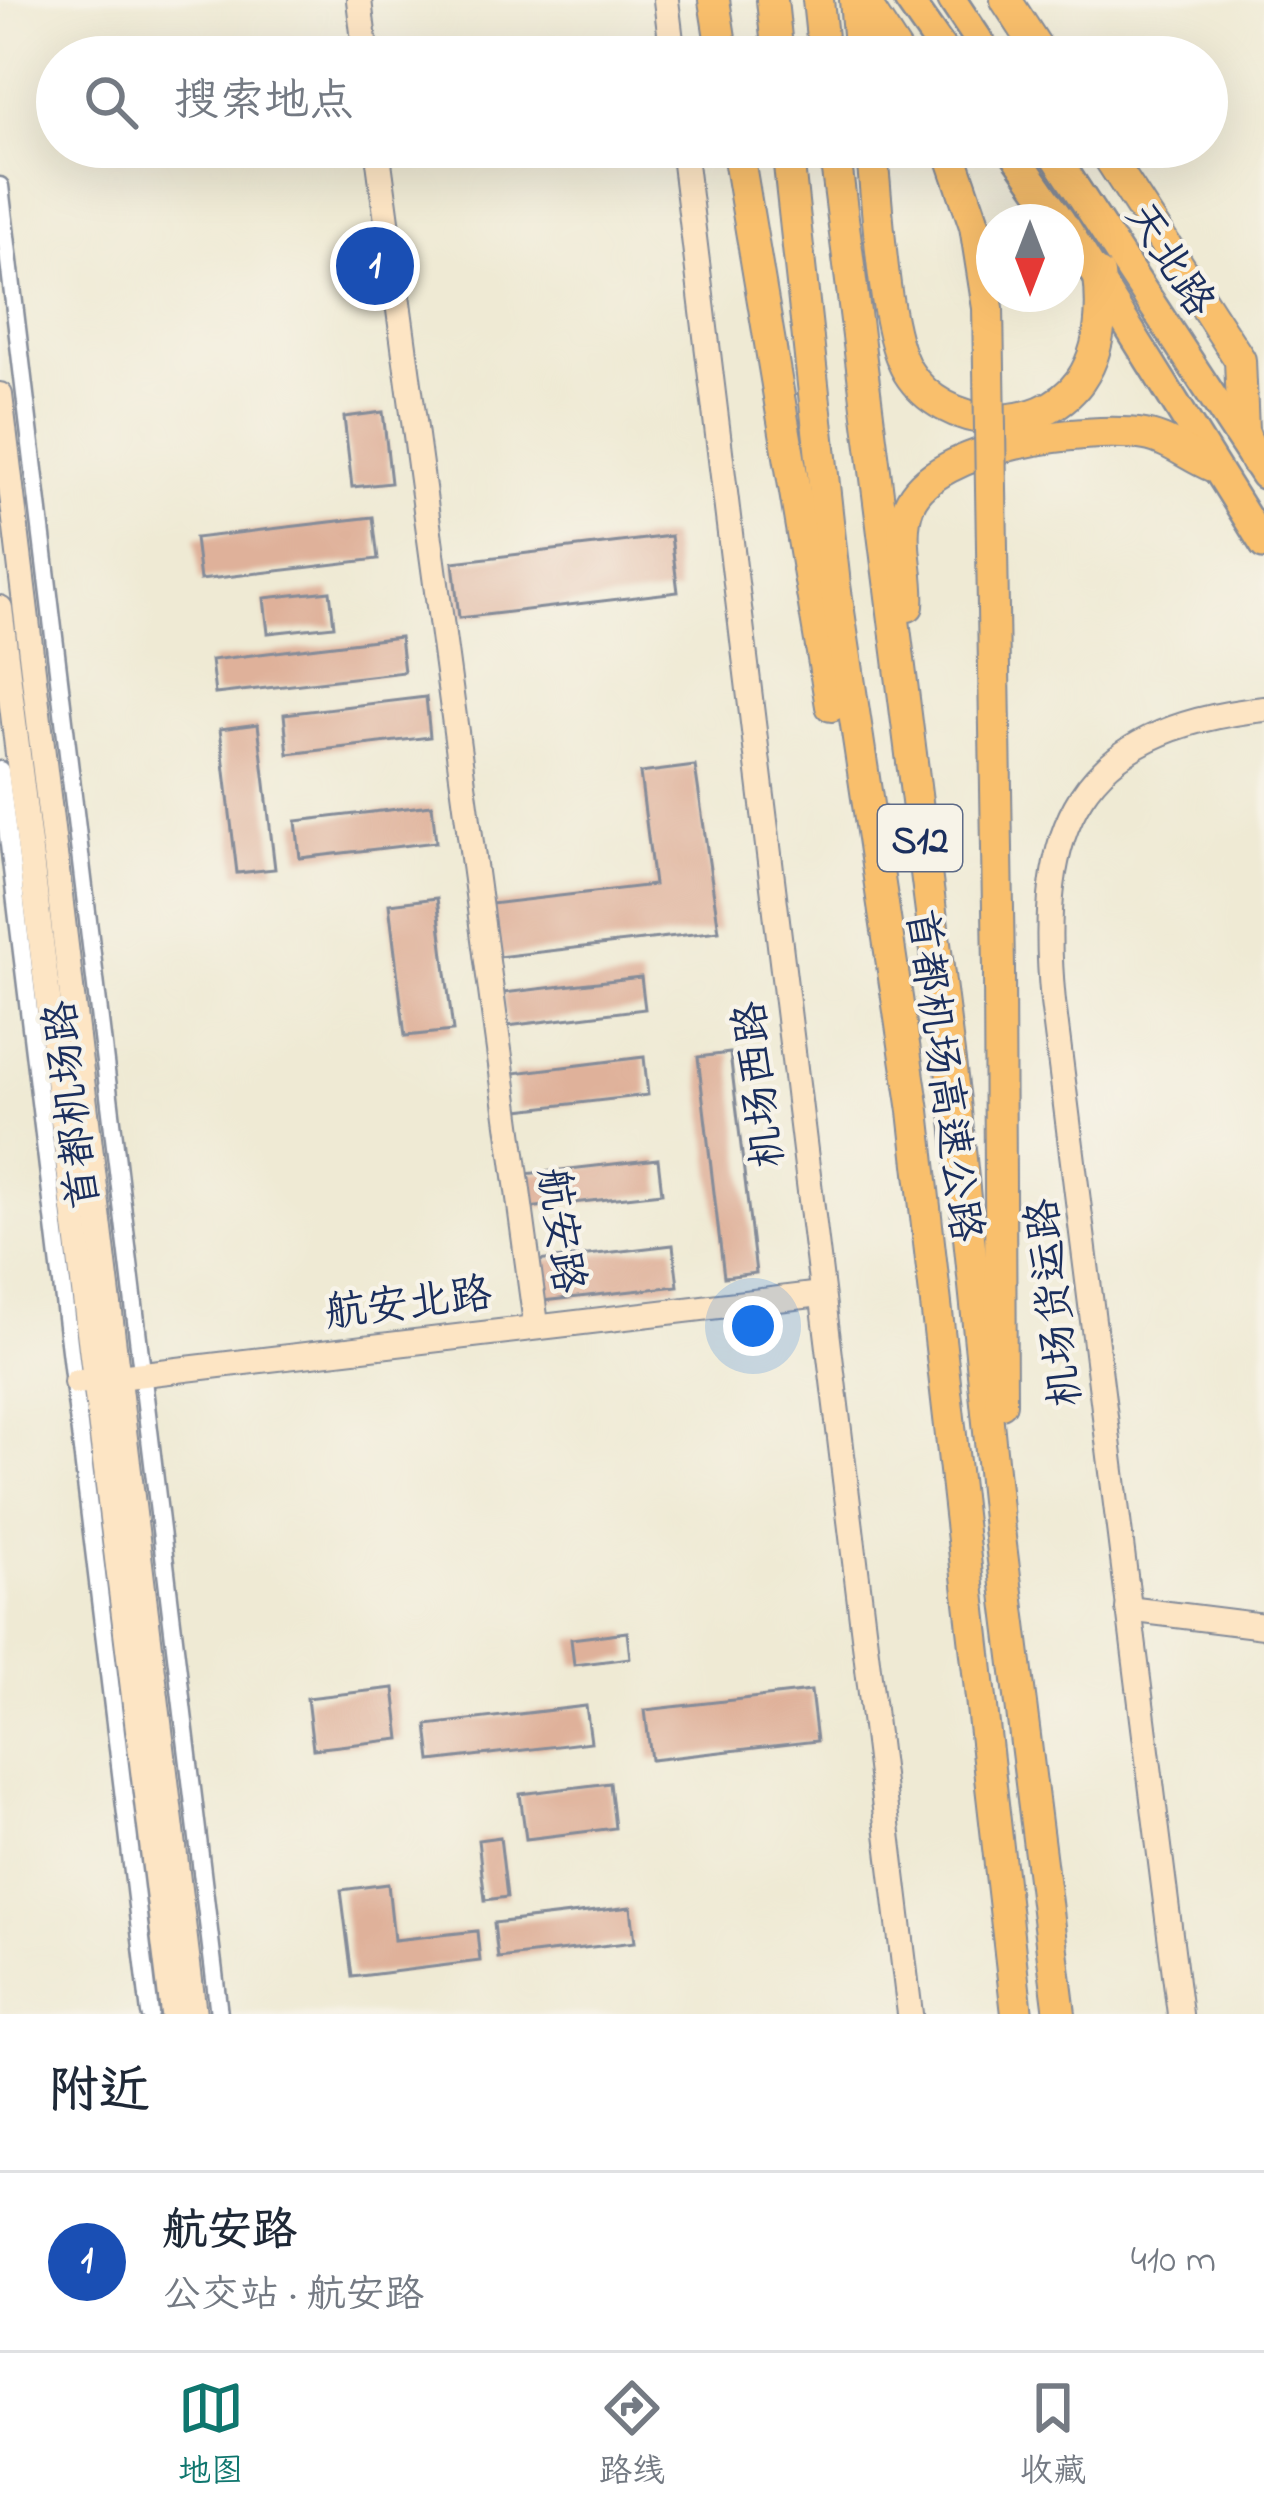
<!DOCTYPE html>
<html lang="zh">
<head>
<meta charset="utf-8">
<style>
	body { margin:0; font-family:"Indie Flower","LXGW WenKai TC",sans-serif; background:#f2f2f3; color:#1f2937 }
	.compass { position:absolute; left:976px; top:204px; width:108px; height:108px; border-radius:50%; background:#fff; box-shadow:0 12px 48px #0002; rotate:180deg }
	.you { position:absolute; left:753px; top:1326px; width:42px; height:42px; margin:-30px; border:9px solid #fff; border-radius:50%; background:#1a73e8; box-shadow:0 0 0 18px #1a73e833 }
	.badge { display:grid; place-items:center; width:78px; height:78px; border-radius:50%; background:#0f766e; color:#fff; font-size:39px; font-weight:700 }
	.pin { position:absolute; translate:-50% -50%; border:6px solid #fff; box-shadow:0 3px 12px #0006 }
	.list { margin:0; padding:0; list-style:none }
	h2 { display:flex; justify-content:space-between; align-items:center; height:156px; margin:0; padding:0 48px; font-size:51px }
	h2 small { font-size:39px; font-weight:400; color:#747a83 }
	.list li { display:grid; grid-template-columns:78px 1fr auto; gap:36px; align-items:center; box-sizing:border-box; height:180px; padding:0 48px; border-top:3px solid #e0e1e3 }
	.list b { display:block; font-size:45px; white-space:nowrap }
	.list p { margin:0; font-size:39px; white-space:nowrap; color:#747a83 }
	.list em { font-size:39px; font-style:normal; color:#747a83 }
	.icon { flex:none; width:66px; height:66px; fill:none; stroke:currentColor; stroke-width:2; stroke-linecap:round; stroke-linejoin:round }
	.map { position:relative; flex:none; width:1264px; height:2014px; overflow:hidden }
	.search { position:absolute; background:#fff; box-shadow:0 12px 48px #0002; left:36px; right:36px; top:36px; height:132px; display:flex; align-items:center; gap:30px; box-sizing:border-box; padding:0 42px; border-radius:66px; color:#747a83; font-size:45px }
	.sheet { height:336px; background:#fff }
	nav { display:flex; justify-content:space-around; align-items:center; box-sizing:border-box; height:168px; border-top:3px solid #e0e1e3; background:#fff; font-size:33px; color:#747a83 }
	nav a { display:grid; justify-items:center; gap:6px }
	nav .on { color:#0f766e }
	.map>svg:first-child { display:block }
	.building { fill:#dfb19a }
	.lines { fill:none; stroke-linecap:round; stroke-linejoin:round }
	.street-casing { stroke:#858c99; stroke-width:21 }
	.secondary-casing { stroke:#858c99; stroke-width:28 }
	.primary-casing { stroke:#858c99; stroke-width:32 }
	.highway-casing { stroke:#858c99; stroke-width:34 }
	.street { stroke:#fff; stroke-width:16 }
	.secondary { stroke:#fde5c4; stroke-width:24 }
	.primary { stroke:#f9bf6c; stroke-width:27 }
	.highway { stroke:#f9bf6c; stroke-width:30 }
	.highway-bridge-casing { stroke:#858c99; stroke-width:34; stroke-linecap:butt }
	.highway-bridge { stroke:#f9bf6c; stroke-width:30 }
	.labels { text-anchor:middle; stroke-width:9; stroke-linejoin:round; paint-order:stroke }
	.shield { fill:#f7f3e8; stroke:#5d6a87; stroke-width:3 }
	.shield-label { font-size:39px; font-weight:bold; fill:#1b2f5e }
	.street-label { font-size:42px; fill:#1b2f5e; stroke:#f7f3e8 }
</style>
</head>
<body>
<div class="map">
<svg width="1264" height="2014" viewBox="0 0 1264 2014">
	<rect width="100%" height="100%" fill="#f7f3e8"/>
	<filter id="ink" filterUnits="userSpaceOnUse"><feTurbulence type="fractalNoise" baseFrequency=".00833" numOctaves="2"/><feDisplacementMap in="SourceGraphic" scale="24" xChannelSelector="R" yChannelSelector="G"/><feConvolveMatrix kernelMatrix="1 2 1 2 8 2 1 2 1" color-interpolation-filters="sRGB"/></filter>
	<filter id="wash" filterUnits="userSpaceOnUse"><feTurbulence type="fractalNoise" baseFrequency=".004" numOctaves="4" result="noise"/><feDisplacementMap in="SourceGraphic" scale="48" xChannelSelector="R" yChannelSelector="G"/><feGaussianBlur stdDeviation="2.7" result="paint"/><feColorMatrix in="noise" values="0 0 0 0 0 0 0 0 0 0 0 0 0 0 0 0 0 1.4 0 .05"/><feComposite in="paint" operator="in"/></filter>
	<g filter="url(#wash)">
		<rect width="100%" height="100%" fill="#efead4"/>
		<g id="blocks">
			<!-- building -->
			<g class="building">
				<polygon points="383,412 391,483 352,487 344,417"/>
				<polygon points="373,517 378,559 200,580 195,538"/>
				<polygon points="671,536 678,592 459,618 453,562"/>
				<polygon points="330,591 334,626 268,633 264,598"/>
				<polygon points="400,637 404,672 215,694 211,660"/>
				<polygon points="426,697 430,737 288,754 284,714"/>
				<polygon points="258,724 275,869 237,873 220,729"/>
				<polygon points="695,766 719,931 498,957 491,904 654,885 640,773"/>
				<polygon points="432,805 436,842 300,858 296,821"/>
				<polygon points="437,898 453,1031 405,1036 389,904"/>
				<polygon points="641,977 645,1009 507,1026 503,993"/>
				<polygon points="730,1053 756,1273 724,1277 698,1057"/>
				<polygon points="644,1057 648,1095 518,1110 514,1073"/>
				<polygon points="658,1159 662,1193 528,1208 525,1174"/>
				<polygon points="673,1245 678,1286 542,1301 537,1261"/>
				<polygon points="627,1632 630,1658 574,1665 571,1639"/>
				<polygon points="394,1688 400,1739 313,1749 307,1698"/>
				<polygon points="811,1691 817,1741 651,1760 645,1710"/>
				<polygon points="586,1706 591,1742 431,1761 427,1725"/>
				<polygon points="610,1783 615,1828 526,1839 520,1794"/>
				<polygon points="500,1837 507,1897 485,1900 478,1840"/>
				<polygon points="388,1884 394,1940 477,1931 480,1961 352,1977 341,1890"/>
				<polygon points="631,1907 635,1942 498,1958 494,1923"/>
			</g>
		</g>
	</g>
	<g filter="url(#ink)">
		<use href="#blocks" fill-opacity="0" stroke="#858c99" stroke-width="3"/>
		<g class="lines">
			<!-- street casing -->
			<g class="street-casing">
				<g id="street">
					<polyline points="0,186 219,2014"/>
					<polyline points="0,770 150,2014"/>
				</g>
			</g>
			<!-- secondary casing -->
			<g class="secondary-casing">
				<g id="secondary">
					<polyline points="359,0 366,57"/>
					<polyline points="666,0 673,57"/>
					<polyline points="377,147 536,1324"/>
					<polyline points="683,147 910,2014"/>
					<polyline points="0,395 194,2014"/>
					<polyline points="0,608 173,2014"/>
					<polyline points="76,1382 821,1294"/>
					<polyline points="1128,1609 1264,1626"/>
					<path d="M1180 2014 1053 1002C1036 827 1075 729 1264 709"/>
				</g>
			</g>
			<!-- primary casing -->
			<g class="primary-casing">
				<g id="primary">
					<polyline points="908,0 948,57"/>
					<polyline points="952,0 990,57"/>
					<polyline points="1010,147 1062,222"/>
					<polyline points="1049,147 1264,475"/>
					<polyline points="1066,227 1264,545"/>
				</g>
			</g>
			<!-- highway casing -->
			<g class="highway-casing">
				<g id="highway">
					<polyline points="714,0 723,57"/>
					<polyline points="772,0 778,57"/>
					<polyline points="818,0 824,57"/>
					<polyline points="855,0 860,57"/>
					<polyline points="863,0 900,57"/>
					<polyline points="1006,0 1043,57"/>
					<polyline points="737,147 831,706"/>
					<polyline points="787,147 835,585 914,1111 1017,2014"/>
					<polyline points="834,147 955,1101 999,1529 1060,2014"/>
					<path d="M871 147C878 201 882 330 908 372 944 430 1039 437 1080 381 1101 351 1103 310 1099 275"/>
					<polyline points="1102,147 1240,360 1243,431 1255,461"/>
					<path d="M908 606C911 573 896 537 909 505 934 445 1087 426 1145 435 1169 439 1190 457 1212 466"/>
					<polyline points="999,969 1001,1403"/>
				</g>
			</g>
			<!-- street -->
			<use href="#street" class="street"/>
			<!-- secondary -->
			<use href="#secondary" class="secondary"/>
			<!-- primary -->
			<use href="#primary" class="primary"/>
			<!-- highway -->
			<use href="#highway" class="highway"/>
			<!-- highway-bridge casing -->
			<g class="highway-bridge-casing">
				<polyline id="highway-bridge" points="948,147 975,226 988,308 999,969"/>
			</g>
			<!-- highway-bridge -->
			<use href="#highway-bridge" class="highway-bridge"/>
		</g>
	</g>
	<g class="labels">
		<!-- shield labels -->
		<rect class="shield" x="878" y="805" width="84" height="66" rx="9"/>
		<g class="shield-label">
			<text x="920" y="852">S12</text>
		</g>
		<!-- street labels -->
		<g class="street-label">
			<text transform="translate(1172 258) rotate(57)" y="15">天北路</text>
			<text transform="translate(946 1075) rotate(82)" y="15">首都机场高速公路</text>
			<text transform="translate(757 1085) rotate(-97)" y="15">机场西路</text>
			<text transform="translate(70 1105) rotate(-97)" y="15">首都机场路</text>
			<text transform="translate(563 1230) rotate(82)" y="15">航安路</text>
			<text transform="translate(408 1301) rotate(-7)" y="15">航安北路</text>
			<text transform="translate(1052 1303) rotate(-97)" y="15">机场货运路</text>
		</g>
	</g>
</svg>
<svg class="compass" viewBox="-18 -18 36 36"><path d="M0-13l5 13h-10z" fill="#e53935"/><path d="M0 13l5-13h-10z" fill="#747a83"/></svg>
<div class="you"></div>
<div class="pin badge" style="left:375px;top:266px;background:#1a4fb4">1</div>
<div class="search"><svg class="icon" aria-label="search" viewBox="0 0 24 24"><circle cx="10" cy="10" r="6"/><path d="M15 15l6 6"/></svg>搜索地点</div>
</div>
<section class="sheet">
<h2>附近<small></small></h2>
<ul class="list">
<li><span class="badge" style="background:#1a4fb4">1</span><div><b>航安路</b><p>公交站 · 航安路</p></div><em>410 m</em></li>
</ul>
</section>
<nav>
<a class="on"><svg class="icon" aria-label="map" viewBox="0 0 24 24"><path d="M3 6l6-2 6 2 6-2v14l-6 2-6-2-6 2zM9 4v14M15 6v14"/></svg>地图</a>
<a><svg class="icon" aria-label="directions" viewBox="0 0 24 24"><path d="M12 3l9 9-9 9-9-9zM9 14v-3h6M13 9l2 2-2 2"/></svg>路线</a>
<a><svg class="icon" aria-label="saved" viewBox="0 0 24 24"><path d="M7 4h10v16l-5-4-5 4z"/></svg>收藏</a>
</nav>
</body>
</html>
